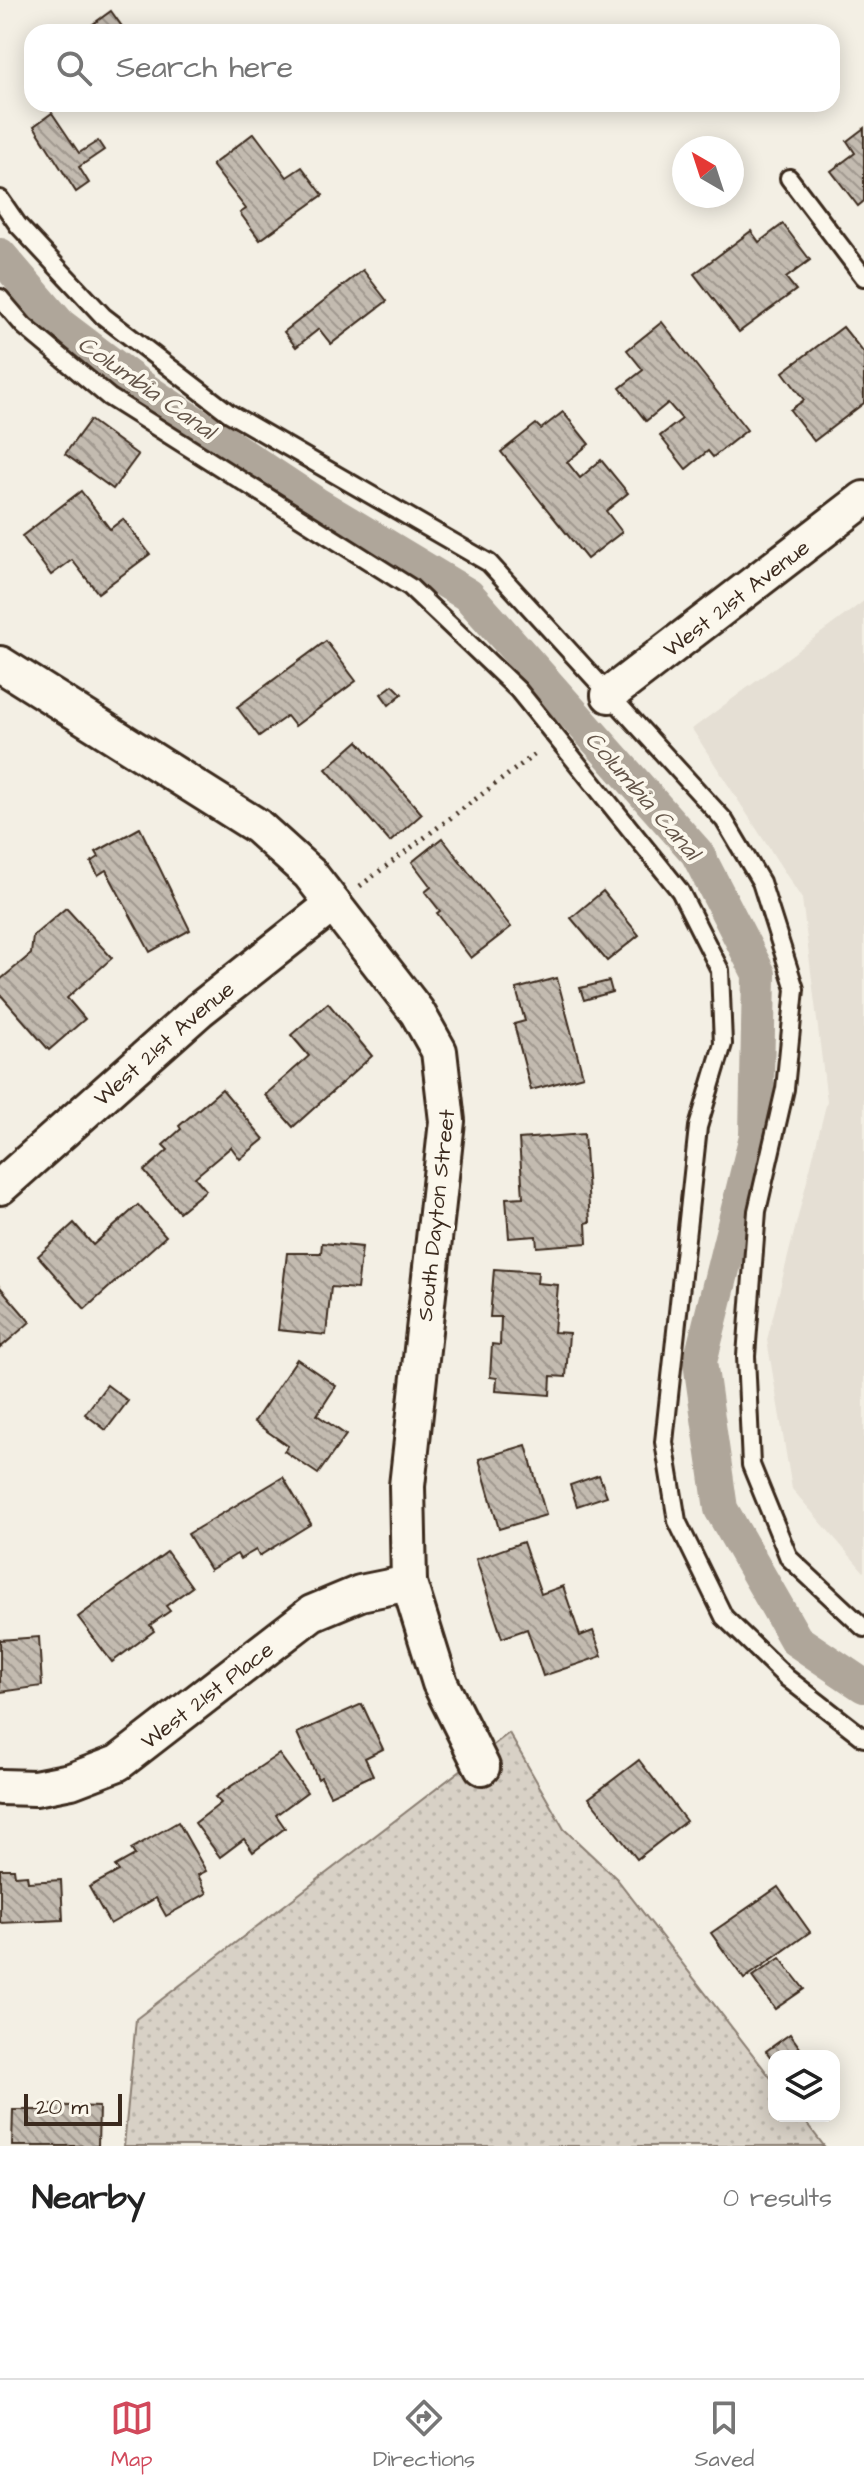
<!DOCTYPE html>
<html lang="en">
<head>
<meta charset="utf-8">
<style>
	body { margin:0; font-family:"Architects Daughter",sans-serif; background:#f2f2f2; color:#222 }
	.controls { position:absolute; right:24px; bottom:24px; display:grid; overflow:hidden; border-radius:16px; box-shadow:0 4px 20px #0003 }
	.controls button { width:72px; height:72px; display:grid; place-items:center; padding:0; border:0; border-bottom:2px solid #e0e0e0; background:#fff; color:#222; font:40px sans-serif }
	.compass { position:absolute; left:672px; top:136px; width:72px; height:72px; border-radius:50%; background:#fff; box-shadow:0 4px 20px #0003; rotate:321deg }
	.scale { position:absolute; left:24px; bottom:20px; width:98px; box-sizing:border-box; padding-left:8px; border:4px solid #3b2a1e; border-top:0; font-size:22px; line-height:28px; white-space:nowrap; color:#3b2a1e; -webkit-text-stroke:6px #fbf7ec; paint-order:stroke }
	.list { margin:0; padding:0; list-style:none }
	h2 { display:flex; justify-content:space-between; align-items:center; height:104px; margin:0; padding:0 32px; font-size:34px }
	h2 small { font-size:26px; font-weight:400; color:#767676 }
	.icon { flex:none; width:44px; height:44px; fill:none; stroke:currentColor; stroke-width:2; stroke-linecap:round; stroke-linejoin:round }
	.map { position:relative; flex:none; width:864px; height:2146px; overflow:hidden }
	.search { position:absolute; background:#fff; box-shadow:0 4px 20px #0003; left:24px; right:24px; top:24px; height:88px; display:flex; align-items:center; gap:20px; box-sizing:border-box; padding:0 28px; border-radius:24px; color:#767676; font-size:30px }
	.sheet { height:232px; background:#fff }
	nav { display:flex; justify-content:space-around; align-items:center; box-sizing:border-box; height:112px; border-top:2px solid #e0e0e0; background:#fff; font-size:22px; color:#767676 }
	nav a { display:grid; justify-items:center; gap:4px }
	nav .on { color:#d1495b }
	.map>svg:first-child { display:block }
	.built { fill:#e5dfd4 }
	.grass { fill:url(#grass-dots); stroke:#8a7e72; stroke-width:2 }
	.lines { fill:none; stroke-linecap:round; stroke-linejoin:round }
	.canal { stroke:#afa69a; stroke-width:34 }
	.building { fill:url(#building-back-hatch); stroke:#3b2a1e; stroke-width:2 }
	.service-casing { stroke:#3b2a1e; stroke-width:22 }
	.minor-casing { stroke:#3b2a1e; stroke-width:40 }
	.path { stroke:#3b2a1e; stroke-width:5; stroke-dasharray:2 6; stroke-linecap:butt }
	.service { stroke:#fbf7ec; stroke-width:16 }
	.minor { stroke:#fbf7ec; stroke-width:34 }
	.labels { text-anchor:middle; stroke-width:8; stroke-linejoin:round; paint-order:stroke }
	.street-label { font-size:22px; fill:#3b2a1e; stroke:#fbf7ec }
	.water-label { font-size:24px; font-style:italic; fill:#645549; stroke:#fbf7ec }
</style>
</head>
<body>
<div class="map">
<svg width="864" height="2146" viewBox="0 0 864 2146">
	<defs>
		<pattern id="grass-dots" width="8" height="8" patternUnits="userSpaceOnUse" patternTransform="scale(2)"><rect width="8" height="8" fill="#d8d1c6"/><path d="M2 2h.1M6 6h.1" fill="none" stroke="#bab4aa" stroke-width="1.8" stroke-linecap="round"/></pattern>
		<pattern id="building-back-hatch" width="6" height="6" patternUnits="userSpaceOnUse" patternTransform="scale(2)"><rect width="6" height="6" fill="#c3bbb0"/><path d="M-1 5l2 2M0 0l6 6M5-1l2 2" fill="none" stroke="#a0988f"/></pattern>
	</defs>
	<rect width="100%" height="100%" fill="#f3efe4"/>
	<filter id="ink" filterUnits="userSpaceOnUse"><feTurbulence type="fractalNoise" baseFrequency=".0125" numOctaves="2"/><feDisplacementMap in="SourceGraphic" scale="16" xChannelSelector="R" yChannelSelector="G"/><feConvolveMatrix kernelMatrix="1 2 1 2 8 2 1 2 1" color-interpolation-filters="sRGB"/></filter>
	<g filter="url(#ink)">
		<!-- built -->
		<polygon class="built" points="864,601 864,1572 792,1489 767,1340 827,1101 802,899 692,729"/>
		<!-- grass -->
		<polygon class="grass" points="509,1733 564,1829 617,1879 774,2082 774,2116 801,2116 824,2146 124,2146 136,2019"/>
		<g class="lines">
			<!-- canal -->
			<polyline class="canal" points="0,255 60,325 147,391 315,503 468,595 697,853 759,974 756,1136 700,1362 721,1509 796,1640 864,1686"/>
		</g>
		<!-- building -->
		<g class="building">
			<polygon points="111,11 126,32 82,32"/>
			<polygon points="52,113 79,153 98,141 104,150 79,167 89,183 76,192 34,126"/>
			<polygon points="864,128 864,201 858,206 831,171 855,153 847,141"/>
			<polygon points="254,133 287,177 302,167 323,195 260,240 240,213 246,209 212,165"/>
			<polygon points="783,224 810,260 786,278 796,290 739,332 694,274 751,231 759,242"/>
			<polygon points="363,270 387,301 331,344 319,329 296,347 284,332"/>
			<polygon points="662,322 747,430 713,457 708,451 686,469 660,436 682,419 668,403 646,421 620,388 643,370 627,350"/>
			<polygon points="843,327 864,353 864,403 814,441 790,410 804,400 783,372"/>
			<polygon points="563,412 589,444 567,462 580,478 601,460 628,493 606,511 622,532 587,559 501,452 536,424 541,429"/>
			<polygon points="90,420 138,455 113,489 65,454"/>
			<polygon points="81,491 110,529 123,519 150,554 98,593 72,560 51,575 22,536"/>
			<polygon points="326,641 356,681 295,726 287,716 259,736 237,707"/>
			<polygon points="393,685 402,694 389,705 381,694"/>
			<polygon points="358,741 422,814 390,842 326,769"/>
			<polygon points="140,828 190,930 150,952 106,870 98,875 91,862 99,857 96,852"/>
			<polygon points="442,838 511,927 471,958 437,913 440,911 425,892 431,887 412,862"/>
			<polygon points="603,891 639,935 607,961 571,918"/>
			<polygon points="66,908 112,958 67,998 85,1019 49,1050 0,994 0,980 31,954 33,936"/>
			<polygon points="557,978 583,1076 531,1090 514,1024 525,1021 516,989"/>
			<polygon points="609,981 612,992 584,1000 580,988"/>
			<polygon points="328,1003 372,1056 293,1127 265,1095 309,1056 291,1035"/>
			<polygon points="222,1089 264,1139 240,1159 231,1147 195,1177 206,1190 179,1212 144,1171 168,1150 163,1145 181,1129 179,1126"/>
			<polygon points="584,1134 590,1222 586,1223 587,1243 537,1247 536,1236 509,1238 506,1198 523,1197 519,1139"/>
			<polygon points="138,1205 166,1236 85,1309 38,1256 74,1223 93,1245"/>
			<polygon points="322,1243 362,1247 357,1289 331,1287 326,1335 278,1330 287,1253 321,1253"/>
			<polygon points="494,1269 538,1272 537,1283 558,1285 554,1332 569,1333 566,1377 551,1376 550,1395 496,1391 497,1378 490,1377 492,1344 500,1345 501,1317 490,1317"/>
			<polygon points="0,1287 30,1322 0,1348"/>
			<polygon points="297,1359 336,1386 317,1415 346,1435 318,1474 284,1451 288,1446 254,1422"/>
			<polygon points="107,1385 128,1401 106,1430 85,1414"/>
			<polygon points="526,1445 546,1515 499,1529 479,1459"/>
			<polygon points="599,1475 607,1496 577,1506 570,1485"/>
			<polygon points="283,1477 311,1524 259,1556 256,1550 240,1559 237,1554 210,1570 188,1534"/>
			<polygon points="523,1542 541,1594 563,1586 580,1636 593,1631 602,1656 543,1676 527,1629 502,1638 476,1559"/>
			<polygon points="167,1552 192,1587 166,1606 170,1611 150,1625 154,1631 112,1662 78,1617"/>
			<polygon points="39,1637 42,1686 0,1692 0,1640"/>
			<polygon points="362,1704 383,1749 365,1758 373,1775 330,1795 321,1777 318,1779 297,1733"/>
			<polygon points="279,1754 307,1792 276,1815 285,1828 253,1852 244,1839 220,1857 195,1823 221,1803 215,1797"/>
			<polygon points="639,1760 686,1821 637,1859 589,1798"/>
			<polygon points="178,1822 206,1871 198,1875 207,1893 166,1916 156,1898 110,1924 89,1887 119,1871 115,1866 135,1855 131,1849"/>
			<polygon points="0,1869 14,1869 15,1876 27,1875 28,1882 61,1880 63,1920 0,1923"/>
			<polygon points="778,1887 810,1932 744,1979 711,1933"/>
			<polygon points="780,1958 804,1989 775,2009 752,1977"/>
			<polygon points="790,2034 803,2052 798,2056 774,2056 774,2062 766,2051"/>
			<polygon points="43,2105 99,2107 98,2146 12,2146 13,2110 43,2110"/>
		</g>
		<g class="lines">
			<!-- service casing -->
			<g class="service-casing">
				<g id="service">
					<polyline points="789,178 864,277"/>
					<polyline points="0,199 18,225 103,316 229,413 489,563 724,820 761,882 795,989 785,1089 757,1211 746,1356 751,1465 789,1558 864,1628"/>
					<polyline points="0,298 24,326 109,397 410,587 518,690 680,891 720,970 723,1044 698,1127 664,1442 677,1521 724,1617 787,1678 864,1738"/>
				</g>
			</g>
			<!-- minor casing -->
			<g class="minor-casing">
				<g id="minor">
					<polyline points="0,664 257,826 310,874 417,1012 439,1051 447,1121 407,1486 409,1583 440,1683 482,1767"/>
					<path id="s1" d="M609 695 864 499"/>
					<path id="s2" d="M0 1187 199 1010 333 904"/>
					<path id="s3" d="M0 1787 35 1788 71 1781 118 1763 312 1613 360 1593 409 1583"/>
				</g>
			</g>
			<!-- path -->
			<polyline class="path" points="360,886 538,752"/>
			<!-- service -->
			<use href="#service" class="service"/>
			<!-- minor -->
			<use href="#minor" class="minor"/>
		</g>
	</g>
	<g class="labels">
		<!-- street labels -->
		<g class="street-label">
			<text dy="8" stroke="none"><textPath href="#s1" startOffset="160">West 21st Avenue</textPath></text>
			<text dy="8" stroke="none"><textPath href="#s2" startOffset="218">West 21st Avenue</textPath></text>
			<text transform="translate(435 1215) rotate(-84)" y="8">South Dayton Street</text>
			<text dy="8" stroke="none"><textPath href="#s3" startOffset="234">West 21st Place</textPath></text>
		</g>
		<!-- water labels -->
		<g class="water-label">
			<text transform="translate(147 387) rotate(35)" y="8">Columbia Canal</text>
			<text transform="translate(643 795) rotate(49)" y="8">Columbia Canal</text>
		</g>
	</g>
</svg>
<div class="controls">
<button><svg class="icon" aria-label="layers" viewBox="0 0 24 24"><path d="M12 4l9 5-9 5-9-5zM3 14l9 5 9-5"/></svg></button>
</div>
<svg class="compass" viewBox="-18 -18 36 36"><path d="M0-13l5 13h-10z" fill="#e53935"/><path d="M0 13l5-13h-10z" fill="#767676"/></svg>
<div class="scale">20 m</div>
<div class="search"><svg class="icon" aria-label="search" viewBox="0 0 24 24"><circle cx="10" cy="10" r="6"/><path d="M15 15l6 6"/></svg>Search here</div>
</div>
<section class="sheet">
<h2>Nearby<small>0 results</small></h2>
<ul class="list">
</ul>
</section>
<nav>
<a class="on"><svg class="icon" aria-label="map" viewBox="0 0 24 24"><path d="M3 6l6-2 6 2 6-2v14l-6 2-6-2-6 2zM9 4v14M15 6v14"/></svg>Map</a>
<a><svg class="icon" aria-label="directions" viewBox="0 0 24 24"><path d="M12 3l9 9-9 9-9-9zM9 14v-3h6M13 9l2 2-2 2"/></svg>Directions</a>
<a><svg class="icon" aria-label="saved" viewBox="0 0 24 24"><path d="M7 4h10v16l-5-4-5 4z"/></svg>Saved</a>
</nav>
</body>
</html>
